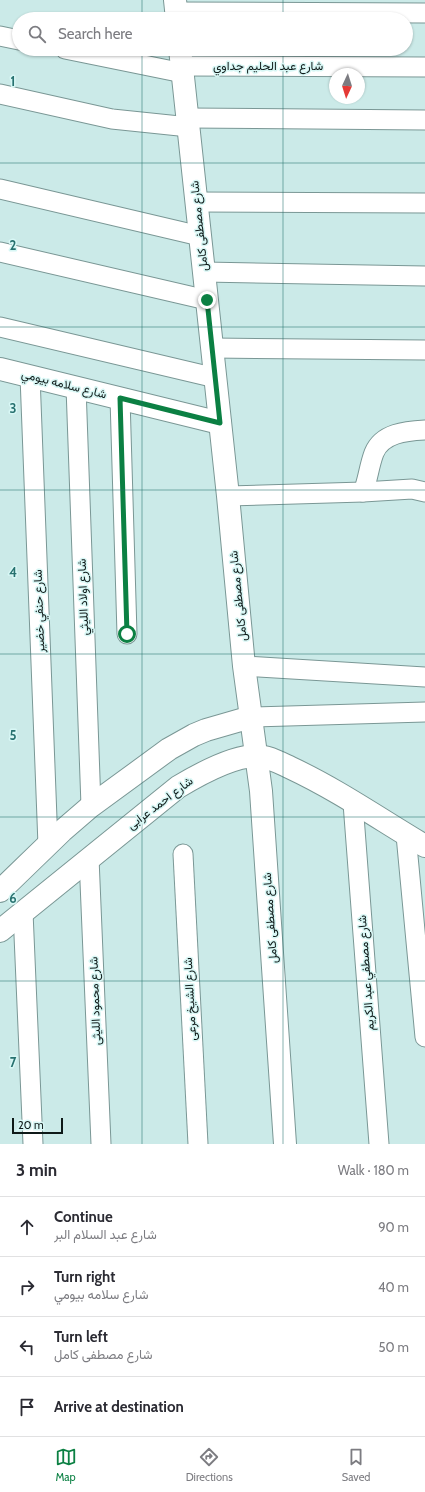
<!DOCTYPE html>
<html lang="en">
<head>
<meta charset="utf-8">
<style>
	body { margin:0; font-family:Cabin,Vazirmatn,sans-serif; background:#f7f7f7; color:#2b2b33 }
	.compass { position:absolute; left:329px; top:68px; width:36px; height:36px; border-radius:50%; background:#fff; box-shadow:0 1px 3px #0004; rotate:184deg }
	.scale { position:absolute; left:12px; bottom:10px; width:51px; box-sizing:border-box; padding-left:4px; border:2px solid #0e1918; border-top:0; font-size:11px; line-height:14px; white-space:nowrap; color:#0e1918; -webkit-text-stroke:3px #d8f7f5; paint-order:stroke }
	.stop { position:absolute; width:12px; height:12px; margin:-9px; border:3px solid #0b8043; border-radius:50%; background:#fff }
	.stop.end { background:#0b8043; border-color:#fff; box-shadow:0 1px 4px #0008 }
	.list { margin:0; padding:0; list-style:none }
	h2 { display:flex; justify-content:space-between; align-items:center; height:52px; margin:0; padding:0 16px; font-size:17px }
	h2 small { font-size:13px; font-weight:400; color:#7c7c81 }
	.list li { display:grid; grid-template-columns:26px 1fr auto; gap:12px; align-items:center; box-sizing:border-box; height:60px; padding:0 16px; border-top:1px solid #e1e1e2 }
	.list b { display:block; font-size:15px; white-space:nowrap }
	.list p { margin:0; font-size:13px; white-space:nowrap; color:#7c7c81 }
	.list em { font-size:13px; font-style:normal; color:#7c7c81 }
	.icon { flex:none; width:22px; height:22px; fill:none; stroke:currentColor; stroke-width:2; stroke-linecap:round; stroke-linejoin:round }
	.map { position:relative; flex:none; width:425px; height:1144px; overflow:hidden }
	.search { position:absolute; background:#fff; box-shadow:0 1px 3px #0004; left:12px; right:12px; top:12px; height:44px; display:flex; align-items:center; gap:10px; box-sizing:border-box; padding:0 14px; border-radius:22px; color:#7c7c81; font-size:15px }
	.sheet { height:292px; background:#fff }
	nav { display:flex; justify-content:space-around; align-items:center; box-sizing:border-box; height:56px; border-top:1px solid #e1e1e2; background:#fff; font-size:11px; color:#7c7c81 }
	nav a { display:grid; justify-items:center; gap:2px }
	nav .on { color:#0b8043 }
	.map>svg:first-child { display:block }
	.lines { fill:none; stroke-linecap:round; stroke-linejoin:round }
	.street-casing { stroke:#7a9795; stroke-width:21 }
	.secondary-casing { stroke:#7a9795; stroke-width:24 }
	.street { stroke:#fff; stroke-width:19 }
	.secondary { stroke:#fff; stroke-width:22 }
	.route { stroke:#0b8043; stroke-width:5 }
	.grid { fill:none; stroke:#27716f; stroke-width:1; stroke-opacity:0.55 }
	.labels { text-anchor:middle; stroke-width:3; stroke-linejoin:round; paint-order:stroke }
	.street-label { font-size:12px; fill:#0e1918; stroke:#d8f7f5 }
	.grid-label { font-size:13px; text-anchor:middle; font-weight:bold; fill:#27716f; stroke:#d8f7f5; stroke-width:3; stroke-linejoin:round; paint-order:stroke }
</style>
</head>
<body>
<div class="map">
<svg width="425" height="1144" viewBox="0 0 425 1144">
	<rect width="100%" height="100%" fill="#cbeae8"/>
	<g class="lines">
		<!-- street casing -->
		<g class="street-casing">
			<g id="street">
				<polyline points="176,12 425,13"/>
				<polyline points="0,36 19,40"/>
				<polyline points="65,49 183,73"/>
				<polyline points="182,66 425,67"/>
				<polyline points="0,94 112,119 189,127"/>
				<polyline points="188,118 425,120"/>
				<polyline points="0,189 200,236"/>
				<polyline points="197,202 425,203"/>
				<polyline points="0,252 207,300"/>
				<polyline points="204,272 425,276"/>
				<polyline points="0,327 216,378"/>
				<polyline points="212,348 425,350"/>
				<polyline points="30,376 48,845"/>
				<polyline points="76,387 91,806"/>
				<polyline points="120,398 127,634"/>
				<path d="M363 492C368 480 369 466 374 453 382 433 406 431 425 430"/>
				<polyline points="228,496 363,492 412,489 425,492"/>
				<polyline points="244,666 425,677"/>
				<polyline points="251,717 425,712"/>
				<polyline points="353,803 379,1144"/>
				<polyline points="406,835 425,1037"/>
				<polyline points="183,854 198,1144"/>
				<polyline points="89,858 101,1144"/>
				<polyline points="23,912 33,1144"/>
			</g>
		</g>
		<!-- secondary casing -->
		<g class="secondary-casing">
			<g id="secondary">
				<polyline points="175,0 177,19"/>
				<polyline points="180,49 228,496 244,666 261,791 285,1144"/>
				<polyline points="0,369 220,423"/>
				<polyline points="0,891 62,831 91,806 169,749 194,735 206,730 251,717"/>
				<path d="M0 931 178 787C198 775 232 756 256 756 268 756 280 763 291 768 338 790 381 820 425 846"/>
			</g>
		</g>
		<!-- street -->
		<use href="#street" class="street"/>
		<!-- secondary -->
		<use href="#secondary" class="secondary"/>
	</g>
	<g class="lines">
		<!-- route -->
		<polyline class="route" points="127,634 120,398 220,423 207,300"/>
	</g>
	<!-- grid -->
	<path class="grid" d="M142 0V19M283 0V19M142 49V1144M283 49V1144M0 163H425M0 327H425M0 490H425M0 654H425M0 817H425M0 981H425"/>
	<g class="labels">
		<!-- street labels -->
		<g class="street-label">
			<text x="268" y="70">شارع عبد الحليم جداوي</text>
			<text transform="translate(199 226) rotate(-96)" y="4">شارع مصطفى كامل</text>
			<text transform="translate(64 384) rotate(14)" y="4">شارع سلامه بيومي</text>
			<text transform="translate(238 596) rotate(-96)" y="4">شارع مصطفى كامل</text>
			<text transform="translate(83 597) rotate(-92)" y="4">شارع اولاد الليثي</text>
			<text transform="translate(39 611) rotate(-92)" y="4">شارع حنفي خضير</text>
			<text transform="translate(160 803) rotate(-37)" y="4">شارع احمد عرابى</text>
			<text transform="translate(270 918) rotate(-94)" y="4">شارع مصطفى كامل</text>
			<text transform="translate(366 973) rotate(-94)" y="4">شارع مصطفي عبد الكريم</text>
			<text transform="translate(190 999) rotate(-93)" y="4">شارع الشيخ مرعى</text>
			<text transform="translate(95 1001) rotate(-92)" y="4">شارع محمود الليثى</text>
		</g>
	</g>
	<g class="grid-label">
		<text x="13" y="86">1</text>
		<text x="13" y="250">2</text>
		<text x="13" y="413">3</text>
		<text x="13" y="577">4</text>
		<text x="13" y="740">5</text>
		<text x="13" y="903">6</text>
		<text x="13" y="1067">7</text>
	</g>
</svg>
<svg class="compass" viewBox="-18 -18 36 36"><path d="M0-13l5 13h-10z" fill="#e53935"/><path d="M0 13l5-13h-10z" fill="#7c7c81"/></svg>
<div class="scale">20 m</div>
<div class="stop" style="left:127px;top:634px"></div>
<div class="stop end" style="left:207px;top:300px"></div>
<div class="search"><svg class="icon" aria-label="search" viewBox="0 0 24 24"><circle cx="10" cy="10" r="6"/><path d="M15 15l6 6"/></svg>Search here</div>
</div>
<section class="sheet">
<h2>3 min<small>Walk · 180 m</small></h2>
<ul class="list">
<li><svg class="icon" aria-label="ahead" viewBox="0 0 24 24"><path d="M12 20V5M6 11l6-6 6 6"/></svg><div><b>Continue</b><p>شارع عبد السلام البر</p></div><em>90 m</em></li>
<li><svg class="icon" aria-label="right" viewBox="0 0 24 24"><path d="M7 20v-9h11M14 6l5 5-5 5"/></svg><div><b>Turn right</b><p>شارع سلامه بيومي</p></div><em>40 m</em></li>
<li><svg class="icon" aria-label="left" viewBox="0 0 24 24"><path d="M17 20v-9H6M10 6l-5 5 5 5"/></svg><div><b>Turn left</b><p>شارع مصطفى كامل</p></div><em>50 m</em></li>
<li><svg class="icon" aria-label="arrive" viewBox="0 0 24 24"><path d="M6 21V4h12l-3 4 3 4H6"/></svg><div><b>Arrive at destination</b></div></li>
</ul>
</section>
<nav>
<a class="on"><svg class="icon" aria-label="map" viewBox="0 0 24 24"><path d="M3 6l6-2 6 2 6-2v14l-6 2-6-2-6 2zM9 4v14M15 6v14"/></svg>Map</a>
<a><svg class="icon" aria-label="directions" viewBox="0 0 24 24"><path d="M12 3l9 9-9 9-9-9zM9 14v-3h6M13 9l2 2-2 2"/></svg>Directions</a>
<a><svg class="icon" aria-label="saved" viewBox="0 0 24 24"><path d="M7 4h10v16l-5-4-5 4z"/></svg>Saved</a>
</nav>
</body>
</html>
